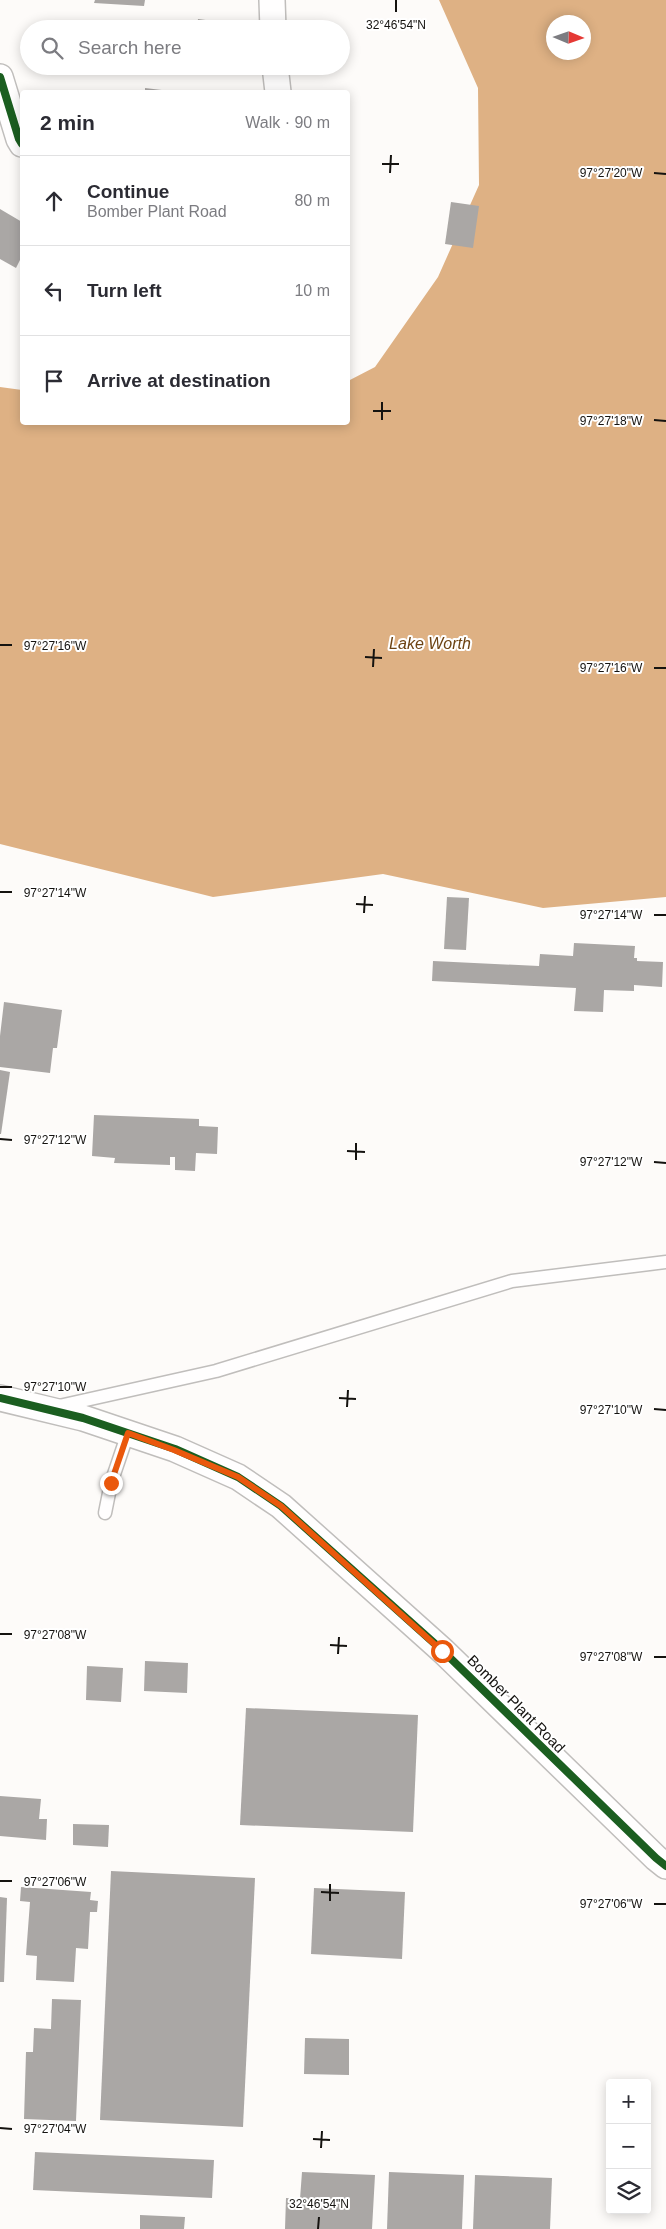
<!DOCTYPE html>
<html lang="en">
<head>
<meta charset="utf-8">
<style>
	body { margin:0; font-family:Arial,sans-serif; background:#f2f2f3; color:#2b2b33 }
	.controls { position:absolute; right:15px; bottom:15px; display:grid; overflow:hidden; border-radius:5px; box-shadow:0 2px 12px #0003 }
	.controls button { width:45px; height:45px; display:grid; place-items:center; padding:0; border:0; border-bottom:1px solid #e1e1e2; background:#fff; color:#2b2b33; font:25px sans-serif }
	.compass { position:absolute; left:546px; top:15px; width:45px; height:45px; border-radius:50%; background:#fff; box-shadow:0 2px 12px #0003; rotate:92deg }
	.stop { position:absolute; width:15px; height:15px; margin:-11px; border:4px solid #ea580c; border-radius:50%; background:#fff }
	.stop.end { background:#ea580c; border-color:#fff; box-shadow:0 1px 5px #0008 }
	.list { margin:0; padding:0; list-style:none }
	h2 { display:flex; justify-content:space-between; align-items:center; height:65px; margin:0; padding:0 20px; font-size:21px }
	h2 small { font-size:16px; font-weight:400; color:#7c7c81 }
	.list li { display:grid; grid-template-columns:32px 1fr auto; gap:15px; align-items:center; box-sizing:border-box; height:90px; padding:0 20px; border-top:1px solid #e1e1e2 }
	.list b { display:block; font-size:19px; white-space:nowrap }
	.list p { margin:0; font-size:16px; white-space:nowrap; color:#7c7c81 }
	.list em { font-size:16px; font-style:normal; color:#7c7c81 }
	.icon { flex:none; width:28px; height:28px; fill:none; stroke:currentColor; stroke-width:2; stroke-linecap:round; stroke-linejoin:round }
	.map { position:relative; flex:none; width:666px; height:2229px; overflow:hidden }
	.search { position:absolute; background:#fff; box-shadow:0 2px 12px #0003; left:20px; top:20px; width:330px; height:55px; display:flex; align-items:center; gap:12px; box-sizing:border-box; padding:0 18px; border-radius:28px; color:#7c7c81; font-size:19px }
	.panel { position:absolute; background:#fff; box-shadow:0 2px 12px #0003; left:20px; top:90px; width:330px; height:335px; border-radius:5px }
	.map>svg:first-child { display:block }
	.water { fill:#deb184; fill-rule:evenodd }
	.building { fill:#aaa7a5 }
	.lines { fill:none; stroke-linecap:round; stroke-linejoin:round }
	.service-casing { stroke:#c0bebc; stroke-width:15 }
	.minor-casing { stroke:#c0bebc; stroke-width:28 }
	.service { stroke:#fffefe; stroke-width:12 }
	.minor { stroke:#fffefe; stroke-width:25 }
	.cycleway-casing { stroke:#fff; stroke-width:11 }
	.cycleway { stroke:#1b5e20; stroke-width:8 }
	.route { stroke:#ea580c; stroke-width:6 }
	.ticks { fill:none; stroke:#151310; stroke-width:2 }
	.labels { text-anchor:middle; stroke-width:4; stroke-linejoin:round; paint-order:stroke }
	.street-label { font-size:15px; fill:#151310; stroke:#fff }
	.water-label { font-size:16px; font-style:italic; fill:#6d4313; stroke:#fff }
	.ticks-label { font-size:12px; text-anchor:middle; fill:#151310; stroke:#fff; stroke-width:4; stroke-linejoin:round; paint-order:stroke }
</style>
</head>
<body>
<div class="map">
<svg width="666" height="2229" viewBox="0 0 666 2229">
	<rect width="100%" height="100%" fill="#fdfbf9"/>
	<!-- water -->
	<path class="water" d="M439 0H666V897L543 908 383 874 213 897 0 844V387L22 390V422H348V381L375 367 438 277 479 185 478 88ZM554 22H584V52H554Z"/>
	<!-- building -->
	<g class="building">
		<polygon points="95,0 145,0 144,6 94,3"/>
		<polygon points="198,19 251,26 251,29 197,29"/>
		<polygon points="145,88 170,91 170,92 145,92"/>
		<polygon points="451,202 479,206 473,248 445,244"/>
		<polygon points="0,209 22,222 22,256 16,268 0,259"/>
		<polygon points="447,897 469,898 466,950 444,949"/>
		<polygon points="574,943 635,946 634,958 637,958 637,961 663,962 662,987 634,985 634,991 604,990 603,1012 574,1011 576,988 432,981 433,961 539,966 540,954 573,956"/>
		<polygon points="4,1002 62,1010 57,1048 53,1048 50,1073 0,1067 0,1036"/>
		<polygon points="0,1070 10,1072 1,1134 0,1134"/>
		<polygon points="94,1115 199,1119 199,1126 218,1127 217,1154 196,1153 195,1171 175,1170 175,1157 170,1157 170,1165 114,1163 115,1158 92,1156"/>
		<polygon points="145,1661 188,1663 187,1693 144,1691"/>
		<polygon points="87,1666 123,1668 121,1702 86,1700"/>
		<polygon points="246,1708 418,1715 413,1832 240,1825"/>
		<polygon points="0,1796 41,1799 39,1819 47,1819 46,1840 0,1836"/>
		<polygon points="73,1824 109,1825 108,1847 73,1845"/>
		<polygon points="111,1871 255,1878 243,2127 100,2120"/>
		<polygon points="21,1887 91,1892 90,1900 98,1901 97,1912 90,1912 88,1949 76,1948 74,1982 36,1980 37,1956 26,1955 30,1902 20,1901"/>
		<polygon points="314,1888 405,1892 402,1959 311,1954"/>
		<polygon points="0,1897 7,1898 4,1982 0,1982"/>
		<polygon points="52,1999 81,2000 76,2121 24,2119 26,2052 33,2052 34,2028 51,2029"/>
		<polygon points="305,2038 349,2039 349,2075 304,2074"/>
		<polygon points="35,2152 214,2160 212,2198 33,2190"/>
		<polygon points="302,2172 375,2175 372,2229 285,2229 286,2198 300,2199"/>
		<polygon points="389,2172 464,2175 462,2229 387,2229"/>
		<polygon points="475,2175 552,2178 550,2229 473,2229"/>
		<polygon points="140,2215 185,2217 184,2229 140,2229"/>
	</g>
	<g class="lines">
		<!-- service casing -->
		<g class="service-casing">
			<g id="service">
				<polyline points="59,1406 216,1371 512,1281 666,1262"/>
				<polyline points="105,1513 111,1483 128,1433"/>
			</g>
		</g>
		<!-- minor casing -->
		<g class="minor-casing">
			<g id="minor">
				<polyline points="272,0 273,29"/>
				<polyline points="275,66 278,92"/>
				<polyline points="0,77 19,139 22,144"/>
				<polyline points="0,1398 83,1418 175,1449 238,1477 281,1506 443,1651 656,1858 666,1866"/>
			</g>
		</g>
		<!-- service -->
		<use href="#service" class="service"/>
		<!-- minor -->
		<use href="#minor" class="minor"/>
		<!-- cycleway casing -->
		<g class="cycleway-casing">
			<g id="cycleway">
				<polyline points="0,77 19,139 22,144"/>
				<polyline points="0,1398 83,1418 175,1449 238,1477 281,1506 443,1651 656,1858 666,1866"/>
			</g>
		</g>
		<!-- cycleway -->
		<use href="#cycleway" class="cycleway"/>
	</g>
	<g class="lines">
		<!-- route -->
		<polyline class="route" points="111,1483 128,1433 174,1450 238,1477 281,1506 442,1651"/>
	</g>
	<!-- ticks -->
	<path class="ticks" d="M396 12V0M382 164H399M390 173 391 155M654 173 666 174M373 411H391M382 420V402M654 420 666 421M0 645H12M365 657 382 658M373 667 374 649M654 668H666M0 892H12M356 904 373 905M364 913 365 896M654 915H666M0 1139 12 1140M347 1151 365 1152M356 1160V1143M654 1162 666 1163M0 1387H12M339 1398 356 1399M347 1407 348 1390M654 1409 666 1410M0 1634H12M330 1645 347 1646M338 1654 339 1637M654 1657H666M0 1881H12M321 1892 339 1893M330 1901V1884M654 1904H666M0 2128 12 2129M313 2139 330 2140M321 2148 322 2131M318 2229 319 2217"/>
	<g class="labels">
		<!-- street labels -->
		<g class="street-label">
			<text transform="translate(516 1704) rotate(45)" y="5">Bomber Plant Road</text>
		</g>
		<!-- water labels -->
		<g class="water-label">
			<text x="430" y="649">Lake Worth</text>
		</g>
	</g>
	<g class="ticks-label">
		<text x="396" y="29">32°46'54"N</text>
		<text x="611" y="177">97°27'20"W</text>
		<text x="611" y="425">97°27'18"W</text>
		<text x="55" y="650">97°27'16"W</text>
		<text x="611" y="672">97°27'16"W</text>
		<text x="55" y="897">97°27'14"W</text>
		<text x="611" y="919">97°27'14"W</text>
		<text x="55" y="1144">97°27'12"W</text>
		<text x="611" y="1166">97°27'12"W</text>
		<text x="55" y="1391">97°27'10"W</text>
		<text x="611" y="1414">97°27'10"W</text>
		<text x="55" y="1639">97°27'08"W</text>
		<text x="611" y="1661">97°27'08"W</text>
		<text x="55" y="1886">97°27'06"W</text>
		<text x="611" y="1908">97°27'06"W</text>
		<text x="55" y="2133">97°27'04"W</text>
		<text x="319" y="2208">32°46'54"N</text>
	</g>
</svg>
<div class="controls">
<button>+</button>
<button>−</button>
<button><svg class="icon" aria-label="layers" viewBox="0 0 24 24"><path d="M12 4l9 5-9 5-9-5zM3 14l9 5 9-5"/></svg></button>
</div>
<svg class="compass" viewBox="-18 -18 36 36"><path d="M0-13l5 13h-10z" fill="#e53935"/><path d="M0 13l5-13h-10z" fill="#7c7c81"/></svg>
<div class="stop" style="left:442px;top:1651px"></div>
<div class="stop end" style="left:111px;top:1483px"></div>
<div class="search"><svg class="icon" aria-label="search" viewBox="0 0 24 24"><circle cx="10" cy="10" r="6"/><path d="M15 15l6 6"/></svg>Search here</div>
<section class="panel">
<h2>2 min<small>Walk · 90 m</small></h2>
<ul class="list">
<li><svg class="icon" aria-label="ahead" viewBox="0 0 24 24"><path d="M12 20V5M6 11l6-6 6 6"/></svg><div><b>Continue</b><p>Bomber Plant Road</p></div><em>80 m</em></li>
<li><svg class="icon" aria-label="left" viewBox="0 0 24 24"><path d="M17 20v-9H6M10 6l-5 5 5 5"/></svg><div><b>Turn left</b></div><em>10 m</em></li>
<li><svg class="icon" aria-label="arrive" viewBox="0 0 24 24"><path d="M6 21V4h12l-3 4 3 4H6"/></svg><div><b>Arrive at destination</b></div></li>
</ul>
</section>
</div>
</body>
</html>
